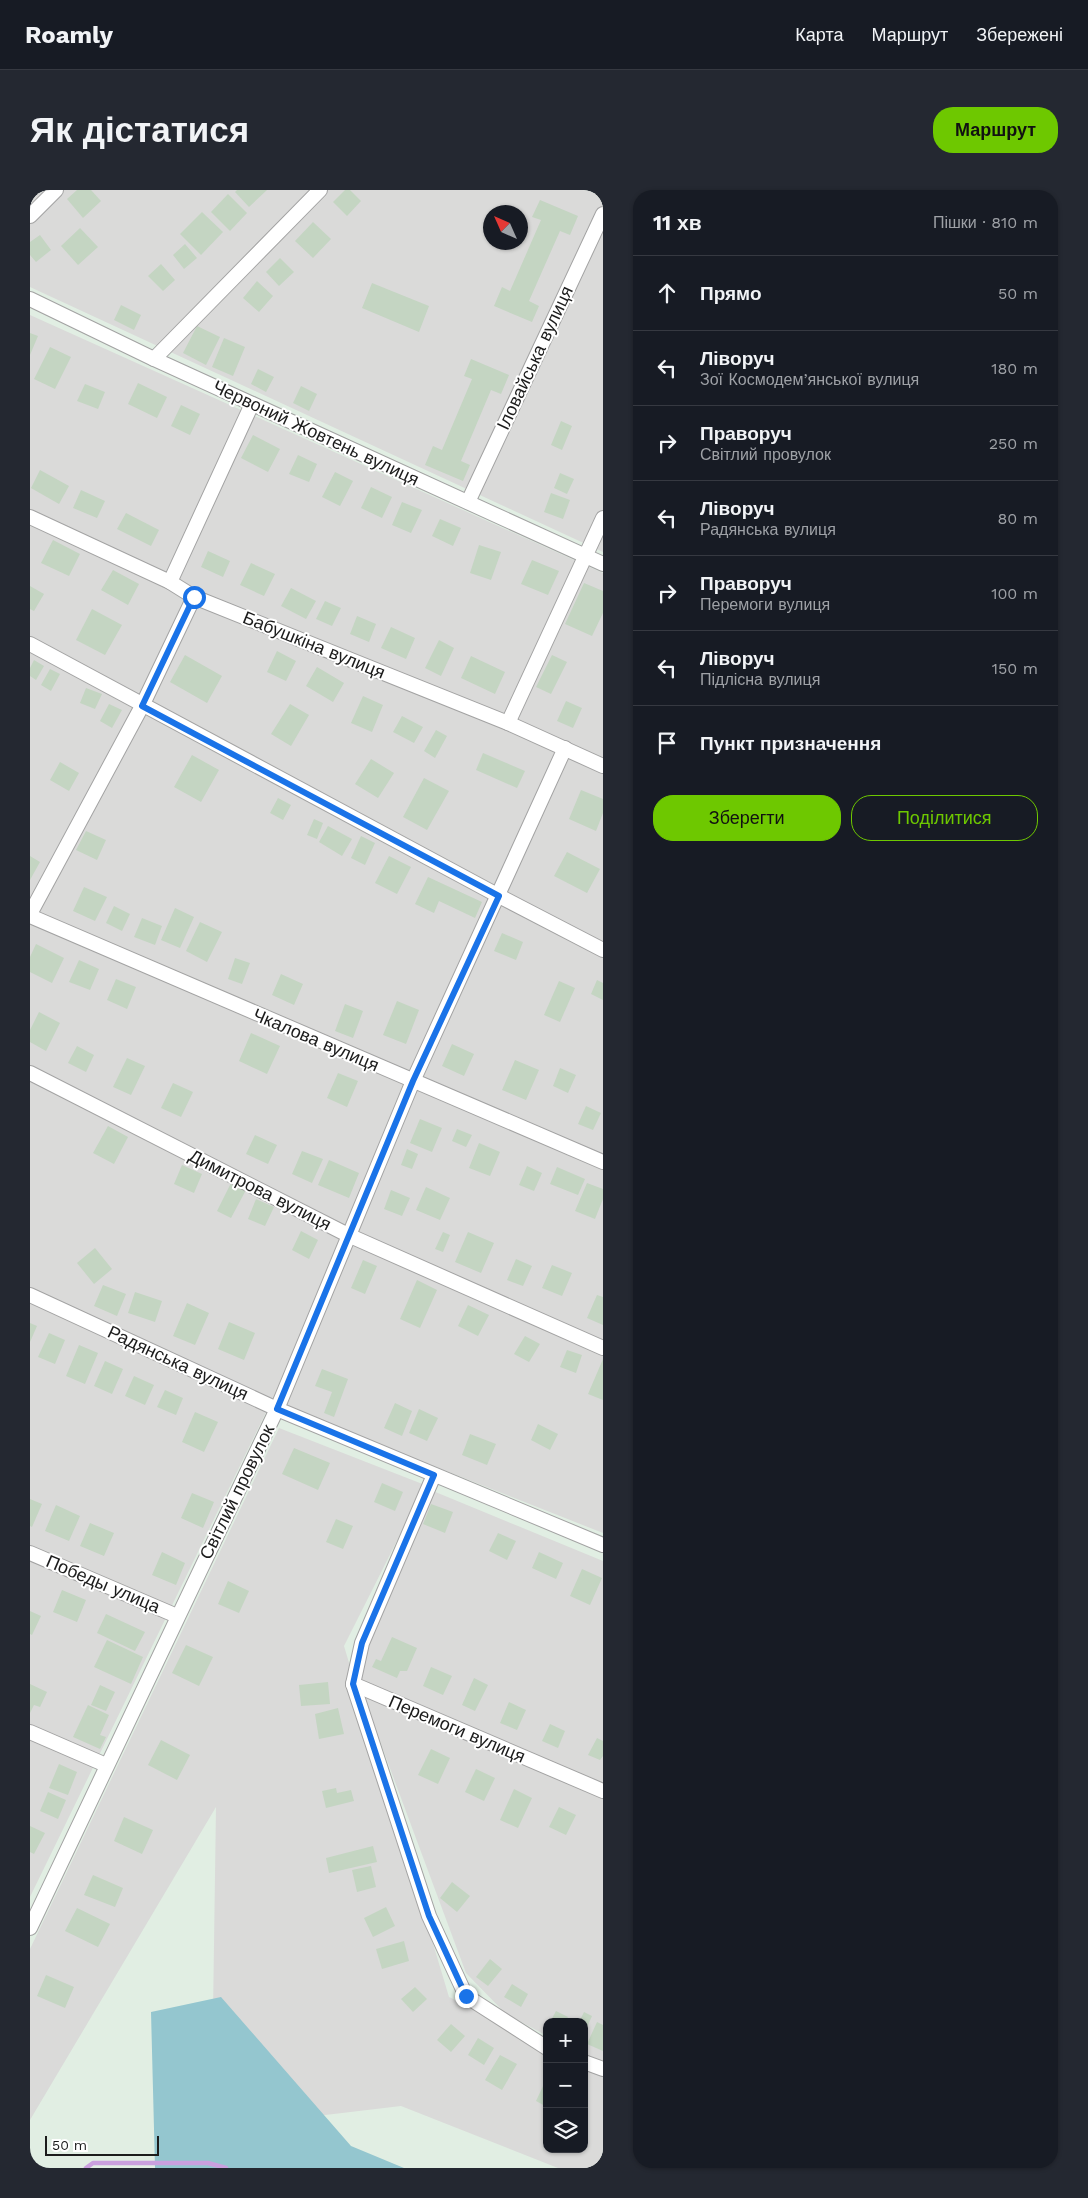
<!DOCTYPE html>
<html lang="uk">
<head>
<meta charset="utf-8">
<style>
	body { margin:0; font-family:"Work Sans",sans-serif; background:#242831; color:#f1f3f6 }
	.controls { position:absolute; right:15px; bottom:15px; display:grid; overflow:hidden; border-radius:10px; box-shadow:0 1px 4px #0004 }
	.controls button { width:45px; height:45px; display:grid; place-items:center; padding:0; border:0; border-bottom:1px solid #363941; background:#171b24; color:#f1f3f6; font:25px sans-serif }
	.compass { position:absolute; left:453px; top:15px; width:45px; height:45px; border-radius:50%; background:#171b24; box-shadow:0 1px 4px #0004; rotate:315deg }
	.scale { position:absolute; left:15px; bottom:12px; width:114px; box-sizing:border-box; padding-left:5px; border:2px solid #1c1c1c; border-top:0; font-size:14px; line-height:18px; white-space:nowrap; color:#1c1c1c; -webkit-text-stroke:4px #fff; paint-order:stroke }
	.stop { position:absolute; width:15px; height:15px; margin:-11px; border:4px solid #1a73e8; border-radius:50%; background:#fff }
	.stop.end { background:#1a73e8; border-color:#fff; box-shadow:0 1px 5px #0008 }
	.list { margin:0; padding:0; list-style:none }
	h2 { display:flex; justify-content:space-between; align-items:center; height:65px; margin:0; padding:0 20px; font-size:21px }
	h2 small { font-size:16px; font-weight:400; color:#9ea1a6 }
	.list li { display:grid; grid-template-columns:32px 1fr auto; gap:15px; align-items:center; box-sizing:border-box; height:75px; padding:0 20px; border-top:1px solid #363941 }
	.list b { display:block; font-size:19px; white-space:nowrap }
	.list p { margin:0; font-size:16px; white-space:nowrap; color:#9ea1a6 }
	.list em { font-size:16px; font-style:normal; color:#9ea1a6 }
	.actions { display:flex; gap:10px; padding:15px 20px }
	.actions a { flex:1; padding:11px 0; border:1px solid #6ec800; border-radius:20px; text-align:center; font-size:18px; color:#6ec800 }
	.actions .main { background:#6ec800; color:#111 }
	.icon { flex:none; width:28px; height:28px; fill:none; stroke:currentColor; stroke-width:2; stroke-linecap:round; stroke-linejoin:round }
	.map { position:relative; flex:none; width:573px; height:1978px; overflow:hidden; border-radius:20px }
	header { display:flex; align-items:center; gap:30px; box-sizing:border-box; height:70px; padding:0 25px; background:#171b24; border-bottom:1px solid #363941 }
	header strong { font-size:24px }
	nav { display:flex; gap:28px; margin-inline-start:auto; font-size:18px }
	.intro { display:flex; align-items:center; justify-content:space-between; box-sizing:border-box; height:120px; padding:0 30px }
	h1 { margin:0; font-size:35px }
	.button { padding:12px 22px; border-radius:20px; background:#6ec800; color:#111; font-size:18px; font-weight:700 }
	main { display:flex; gap:30px; padding:0 30px }
	aside { flex:1; background:#171b24; border-radius:20px; box-shadow:0 1px 4px #0004 }
	.map>svg:first-child { display:block }
	.residential { fill:#dadad9; fill-rule:evenodd }
	.forest { fill:#94c6cf }
	.lines { fill:none; stroke-linecap:round; stroke-linejoin:round }
	.stream { stroke:#caa0de; stroke-width:4.5 }
	.building { fill:#c4d5c2 }
	.street-casing { stroke:#a3a3a3; stroke-width:16 }
	.street { stroke:#fff; stroke-width:14 }
	.route { stroke:#1a73e8; stroke-width:6 }
	.labels { text-anchor:middle; stroke-width:4; stroke-linejoin:round; paint-order:stroke }
	.street-label { font-size:18px; fill:#1c1c1c; stroke:#fff }
</style>
</head>
<body>
<header>
<strong>Roamly</strong>
<nav><a>Карта</a><a>Маршрут</a><a>Збережені</a></nav>
</header>
<div class="intro"><h1>Як дістатися</h1><a class="button">Маршрут</a></div>
<main>
<div class="map">
<svg width="573" height="1978" viewBox="0 0 573 1978">
	<rect width="100%" height="100%" fill="#e1eee3"/>
	<!-- residential -->
	<g class="residential">
		<path d="M0 0H573V362L0 97ZM460 22H490V52H460Z"/>
		<polygon points="0,125 573,383 573,1343 241,1212 0,1707"/>
		<polygon points="249,1238 395,1295 314,1456 419,1807 517,1854 517,1959 554,1959 554,1872 573,1881 573,1978 528,1978 371,1916 270,1928 183,1823 186,1617 0,1930 0,1759"/>
		<polygon points="403,1301 573,1371 573,1873 554,1864 554,1832 517,1832 517,1846 475,1823 436,1783 322,1476"/>
	</g>
	<!-- forest -->
	<polygon class="forest" points="191,1807 321,1956 374,1978 125,1978 121,1822"/>
	<g class="lines">
		<!-- stream -->
		<polyline class="stream" points="56,1978 63,1973 178,1973 196,1978"/>
	</g>
	<!-- building -->
	<g class="building">
		<polygon points="47,0 61,0 71,11 53,28 37,9"/>
		<polygon points="207,0 237,0 219,17 205,2"/>
		<polygon points="315,0 320,0 331,11 317,26 303,12"/>
		<polygon points="198,4 217,23 200,41 181,22"/>
		<polygon points="510,10 548,26 540,45 530,41 499,111 509,116 502,132 464,116 472,97 480,101 511,30 502,27"/>
		<polygon points="172,22 193,42 171,65 150,44"/>
		<polygon points="283,32 301,49 283,68 265,51"/>
		<polygon points="50,38 68,57 48,75 31,56"/>
		<polygon points="10,45 21,60 6,72 0,65 0,52"/>
		<polygon points="155,54 167,68 154,79 143,65"/>
		<polygon points="250,68 264,82 249,96 236,82"/>
		<polygon points="131,74 145,90 133,101 118,86"/>
		<polygon points="227,91 243,106 229,122 213,108"/>
		<polygon points="342,93 399,116 389,142 332,118"/>
		<polygon points="91,115 111,125 104,140 84,130"/>
		<polygon points="167,136 190,147 176,175 153,163"/>
		<polygon points="0,143 8,146 0,165"/>
		<polygon points="194,148 215,157 203,186 182,177"/>
		<polygon points="20,157 41,167 25,199 4,189"/>
		<polygon points="441,169 479,185 471,204 461,200 431,271 440,275 433,291 395,275 403,256 412,260 442,189 434,186"/>
		<polygon points="228,179 244,187 236,202 221,194"/>
		<polygon points="108,193 137,207 127,228 98,214"/>
		<polygon points="55,194 75,202 68,219 47,211"/>
		<polygon points="271,196 287,204 279,221 263,213"/>
		<polygon points="151,215 170,224 160,245 141,236"/>
		<polygon points="531,231 542,236 532,260 521,255"/>
		<polygon points="223,245 250,259 238,282 211,268"/>
		<polygon points="268,265 287,274 279,292 259,284"/>
		<polygon points="10,280 39,296 29,314 1,298"/>
		<polygon points="305,282 323,291 310,316 292,307"/>
		<polygon points="530,283 544,289 537,304 524,298"/>
		<polygon points="341,297 362,307 352,328 331,318"/>
		<polygon points="51,300 75,311 67,328 43,318"/>
		<polygon points="521,303 540,310 533,329 514,322"/>
		<polygon points="372,312 392,320 381,343 362,335"/>
		<polygon points="96,323 129,340 121,356 87,339"/>
		<polygon points="410,329 431,338 423,356 402,346"/>
		<polygon points="23,350 50,364 39,386 11,373"/>
		<polygon points="449,355 471,362 461,390 440,383"/>
		<polygon points="178,361 200,371 193,387 171,377"/>
		<polygon points="502,370 529,381 518,405 491,394"/>
		<polygon points="221,373 245,384 234,406 210,395"/>
		<polygon points="83,380 109,394 98,415 71,400"/>
		<polygon points="554,393 573,401 573,423 562,446 535,434"/>
		<polygon points="0,396 14,404 4,421 0,419"/>
		<polygon points="261,398 286,411 276,429 251,416"/>
		<polygon points="295,411 311,418 302,436 286,429"/>
		<polygon points="62,419 92,435 75,465 46,450"/>
		<polygon points="327,426 346,434 339,452 320,444"/>
		<polygon points="361,437 385,448 376,469 351,458"/>
		<polygon points="409,450 424,458 411,486 395,478"/>
		<polygon points="247,461 266,471 256,491 237,482"/>
		<polygon points="155,465 192,486 177,513 140,492"/>
		<polygon points="522,465 537,472 521,504 506,497"/>
		<polygon points="441,466 475,482 465,504 431,488"/>
		<polygon points="4,470 14,476 6,490 0,486 0,478"/>
		<polygon points="287,477 314,493 303,512 276,496"/>
		<polygon points="20,479 30,484 21,501 11,495"/>
		<polygon points="56,498 72,504 65,519 50,513"/>
		<polygon points="333,506 353,515 342,542 321,533"/>
		<polygon points="536,511 552,518 543,538 527,531"/>
		<polygon points="79,514 92,520 82,538 70,531"/>
		<polygon points="260,514 279,525 261,556 241,544"/>
		<polygon points="372,526 393,537 384,553 363,542"/>
		<polygon points="406,540 417,546 405,568 394,561"/>
		<polygon points="453,563 495,581 487,598 446,580"/>
		<polygon points="162,565 189,580 171,612 144,597"/>
		<polygon points="341,569 364,583 348,608 325,594"/>
		<polygon points="30,572 49,583 39,601 20,590"/>
		<polygon points="394,588 419,601 397,640 373,627"/>
		<polygon points="551,600 573,609 573,623 566,641 539,629"/>
		<polygon points="248,608 261,615 253,630 240,623"/>
		<polygon points="284,629 293,633 287,649 277,645"/>
		<polygon points="298,636 322,649 312,666 289,652"/>
		<polygon points="56,641 76,650 67,670 46,660"/>
		<polygon points="331,646 345,653 335,675 321,668"/>
		<polygon points="537,662 570,679 557,703 524,686"/>
		<polygon points="0,666 10,672 0,690"/>
		<polygon points="359,666 381,677 367,704 345,693"/>
		<polygon points="398,687 452,712 445,728 409,711 404,723 385,714"/>
		<polygon points="54,697 77,707 65,731 43,721"/>
		<polygon points="84,716 100,724 92,741 76,733"/>
		<polygon points="145,718 164,727 150,758 131,750"/>
		<polygon points="112,728 132,736 125,755 104,747"/>
		<polygon points="170,732 192,742 177,772 156,761"/>
		<polygon points="472,743 493,752 486,770 464,761"/>
		<polygon points="6,754 34,768 22,793 0,782 0,767"/>
		<polygon points="205,768 220,773 212,794 198,789"/>
		<polygon points="49,770 69,779 60,800 39,792"/>
		<polygon points="251,784 273,794 264,815 242,805"/>
		<polygon points="86,789 106,797 97,819 77,810"/>
		<polygon points="567,790 573,793 573,810 561,804"/>
		<polygon points="529,791 545,798 530,832 514,825"/>
		<polygon points="367,811 389,820 376,854 353,845"/>
		<polygon points="315,814 333,821 323,848 305,841"/>
		<polygon points="9,822 30,833 16,861 0,852 0,840"/>
		<polygon points="221,843 250,856 237,884 209,871"/>
		<polygon points="422,854 444,864 434,886 412,876"/>
		<polygon points="47,856 64,865 56,882 38,873"/>
		<polygon points="97,868 115,876 101,905 83,897"/>
		<polygon points="485,870 509,880 496,910 472,900"/>
		<polygon points="530,878 546,885 538,903 523,896"/>
		<polygon points="308,883 328,891 317,917 297,908"/>
		<polygon points="143,893 163,902 151,927 131,918"/>
		<polygon points="556,916 571,923 563,940 548,934"/>
		<polygon points="390,929 412,938 402,962 380,953"/>
		<polygon points="78,936 98,947 84,974 63,963"/>
		<polygon points="427,939 442,945 436,957 422,951"/>
		<polygon points="225,945 247,955 238,974 216,964"/>
		<polygon points="449,953 470,962 460,986 439,978"/>
		<polygon points="377,959 388,964 382,979 371,975"/>
		<polygon points="272,961 293,969 282,993 262,984"/>
		<polygon points="299,970 329,983 319,1008 288,995"/>
		<polygon points="152,975 172,984 164,1003 144,994"/>
		<polygon points="497,976 512,983 504,1001 489,995"/>
		<polygon points="527,977 555,989 548,1005 520,994"/>
		<polygon points="201,993 216,1000 201,1028 187,1021"/>
		<polygon points="557,993 573,999 573,1009 565,1029 545,1021"/>
		<polygon points="396,997 420,1008 410,1030 386,1020"/>
		<polygon points="361,1000 380,1008 372,1026 354,1019"/>
		<polygon points="226,1009 244,1017 235,1036 218,1029"/>
		<polygon points="271,1041 288,1050 279,1069 262,1060"/>
		<polygon points="413,1042 420,1045 413,1062 405,1059"/>
		<polygon points="438,1042 464,1053 451,1083 425,1072"/>
		<polygon points="65,1058 82,1079 64,1094 47,1073"/>
		<polygon points="486,1069 502,1076 493,1096 477,1090"/>
		<polygon points="333,1070 347,1076 335,1104 321,1098"/>
		<polygon points="522,1075 542,1083 532,1106 512,1098"/>
		<polygon points="387,1090 407,1100 390,1138 370,1129"/>
		<polygon points="73,1095 96,1104 87,1126 64,1116"/>
		<polygon points="105,1102 132,1111 125,1132 98,1123"/>
		<polygon points="567,1105 573,1107 573,1135 557,1128"/>
		<polygon points="157,1113 179,1123 165,1155 143,1146"/>
		<polygon points="438,1115 459,1125 448,1146 428,1136"/>
		<polygon points="199,1132 225,1143 214,1170 188,1159"/>
		<polygon points="0,1133 7,1136 0,1152"/>
		<polygon points="19,1143 35,1150 25,1174 8,1167"/>
		<polygon points="495,1146 510,1154 499,1172 484,1164"/>
		<polygon points="49,1155 68,1163 55,1194 36,1186"/>
		<polygon points="537,1160 552,1165 546,1183 530,1177"/>
		<polygon points="573,1169 573,1210 558,1204"/>
		<polygon points="75,1171 93,1179 82,1204 64,1196"/>
		<polygon points="292,1179 318,1189 304,1227 294,1223 302,1202 285,1196"/>
		<polygon points="104,1186 124,1195 115,1215 95,1206"/>
		<polygon points="135,1200 153,1208 146,1225 127,1217"/>
		<polygon points="365,1213 382,1221 372,1246 354,1238"/>
		<polygon points="389,1219 408,1228 397,1251 379,1243"/>
		<polygon points="165,1222 188,1232 174,1262 152,1252"/>
		<polygon points="508,1234 528,1244 520,1260 501,1250"/>
		<polygon points="440,1244 466,1254 457,1275 432,1265"/>
		<polygon points="264,1258 300,1273 288,1300 252,1284"/>
		<polygon points="352,1293 373,1302 365,1321 344,1312"/>
		<polygon points="162,1303 184,1312 173,1338 151,1328"/>
		<polygon points="0,1309 12,1314 2,1337 0,1336"/>
		<polygon points="401,1314 423,1322 415,1343 393,1334"/>
		<polygon points="26,1315 50,1326 39,1351 15,1341"/>
		<polygon points="306,1329 323,1336 313,1359 296,1352"/>
		<polygon points="60,1333 84,1343 74,1366 50,1356"/>
		<polygon points="468,1343 486,1351 477,1370 459,1361"/>
		<polygon points="132,1362 155,1373 146,1395 122,1385"/>
		<polygon points="509,1362 533,1373 526,1389 502,1378"/>
		<polygon points="552,1379 572,1388 560,1415 540,1406"/>
		<polygon points="198,1391 219,1401 209,1423 188,1414"/>
		<polygon points="32,1400 56,1410 47,1432 23,1422"/>
		<polygon points="0,1421 11,1426 2,1445 0,1444"/>
		<polygon points="76,1424 115,1442 105,1461 67,1443"/>
		<polygon points="362,1447 387,1458 377,1481 370,1481 367,1488 342,1477 346,1469 351,1471"/>
		<polygon points="77,1450 113,1467 101,1494 64,1477"/>
		<polygon points="156,1455 183,1467 169,1496 142,1483"/>
		<polygon points="401,1477 422,1486 413,1505 393,1496"/>
		<polygon points="444,1488 458,1495 445,1521 432,1515"/>
		<polygon points="298,1492 300,1514 271,1516 269,1495"/>
		<polygon points="0,1494 17,1502 10,1517 4,1515 0,1523"/>
		<polygon points="70,1495 85,1502 76,1521 61,1515"/>
		<polygon points="479,1512 496,1520 487,1540 470,1533"/>
		<polygon points="58,1515 79,1525 70,1545 76,1547 70,1559 43,1547"/>
		<polygon points="308,1518 314,1544 289,1549 285,1524"/>
		<polygon points="520,1534 535,1541 528,1558 512,1551"/>
		<polygon points="567,1548 573,1551 573,1566 570,1570 558,1565"/>
		<polygon points="131,1550 160,1565 147,1590 118,1575"/>
		<polygon points="401,1559 420,1568 408,1594 388,1585"/>
		<polygon points="29,1574 47,1582 38,1605 19,1598"/>
		<polygon points="446,1579 465,1588 454,1611 435,1602"/>
		<polygon points="306,1598 307,1603 321,1600 324,1611 296,1618 292,1601"/>
		<polygon points="484,1599 502,1608 488,1638 470,1630"/>
		<polygon points="18,1602 36,1610 28,1629 10,1621"/>
		<polygon points="529,1617 546,1625 536,1645 519,1637"/>
		<polygon points="94,1627 123,1640 112,1664 84,1651"/>
		<polygon points="0,1636 15,1643 4,1664 0,1662"/>
		<polygon points="343,1656 347,1672 299,1683 296,1668"/>
		<polygon points="341,1676 346,1697 327,1702 322,1680"/>
		<polygon points="63,1685 93,1698 85,1717 54,1705"/>
		<polygon points="422,1692 440,1706 427,1722 410,1708"/>
		<polygon points="356,1717 365,1736 343,1747 334,1728"/>
		<polygon points="47,1718 80,1734 68,1757 35,1741"/>
		<polygon points="374,1751 379,1771 352,1779 346,1759"/>
		<polygon points="460,1769 472,1779 458,1796 446,1787"/>
		<polygon points="16,1785 44,1797 35,1818 7,1806"/>
		<polygon points="482,1794 498,1804 491,1817 474,1807"/>
		<polygon points="385,1797 397,1809 383,1822 371,1809"/>
		<polygon points="526,1821 538,1827 535,1832 520,1832"/>
		<polygon points="554,1822 562,1826 554,1844 554,1832 549,1832"/>
		<polygon points="567,1832 573,1835 573,1861 557,1854"/>
		<polygon points="421,1834 435,1846 421,1862 407,1850"/>
		<polygon points="448,1848 464,1858 454,1875 438,1865"/>
		<polygon points="470,1865 487,1874 472,1900 455,1890"/>
		<polygon points="513,1896 517,1897 517,1917 506,1911"/>
	</g>
	<g class="lines">
		<!-- street casing -->
		<g class="street-casing">
			<g id="street">
				<polyline points="0,26 26,0"/>
				<polyline points="0,109 124,169 573,374"/>
				<polyline points="124,169 290,0"/>
				<polyline points="438,312 573,24"/>
				<polyline points="0,327 140,392 164,407 478,533 573,576"/>
				<polyline points="140,392 222,214"/>
				<polyline points="0,454 469,706 573,760"/>
				<polyline points="478,533 573,328"/>
				<polyline points="0,724 112,516 164,407"/>
				<polyline points="0,726 573,972"/>
				<polyline points="0,883 318,1045 573,1158"/>
				<polyline points="0,1105 247,1219 573,1355"/>
				<polyline points="404,1285 332,1453 323,1494 573,1601"/>
				<polyline points="0,1363 147,1426"/>
				<polyline points="323,1494 399,1726 436,1806 517,1858"/>
				<polyline points="0,1542 76,1575"/>
				<polyline points="0,1738 247,1219 383,891 535,558"/>
				<polyline points="554,1872 573,1879"/>
			</g>
		</g>
		<!-- street -->
		<use href="#street" class="street"/>
	</g>
	<g class="lines">
		<!-- route -->
		<polyline class="route" points="164,407 112,516 469,706 383,891 247,1219 404,1285 332,1453 323,1494 399,1726 436,1806"/>
	</g>
	<g class="labels">
		<!-- street labels -->
		<g class="street-label">
			<text transform="translate(505 168) rotate(-65)" y="6">Іловайська вулиця</text>
			<text transform="translate(286 243) rotate(25)" y="6">Червоний Жовтень вулиця</text>
			<text transform="translate(284 455) rotate(22)" y="6">Бабушкіна вулиця</text>
			<text transform="translate(286 850) rotate(23)" y="6">Чкалова вулиця</text>
			<text transform="translate(230 1000) rotate(27)" y="6">Димитрова вулиця</text>
			<text transform="translate(148 1173) rotate(25)" y="6">Радянська вулиця</text>
			<text transform="translate(207 1302) rotate(-64)" y="6">Світлий провулок</text>
			<text transform="translate(73 1394) rotate(23)" y="6">Победы улица</text>
			<text transform="translate(427 1539) rotate(23)" y="6">Перемоги вулиця</text>
		</g>
	</g>
</svg>
<div class="controls">
<button>+</button>
<button>−</button>
<button><svg class="icon" aria-label="layers" viewBox="0 0 24 24"><path d="M12 4l9 5-9 5-9-5zM3 14l9 5 9-5"/></svg></button>
</div>
<svg class="compass" viewBox="-18 -18 36 36"><path d="M0-13l5 13h-10z" fill="#e53935"/><path d="M0 13l5-13h-10z" fill="#9ea1a6"/></svg>
<div class="scale">50 m</div>
<div class="stop" style="left:164px;top:407px"></div>
<div class="stop end" style="left:436px;top:1806px"></div>
</div>
<aside>
<h2>11 хв<small>Пішки · 810 m</small></h2>
<ul class="list">
<li><svg class="icon" aria-label="ahead" viewBox="0 0 24 24"><path d="M12 20V5M6 11l6-6 6 6"/></svg><div><b>Прямо</b></div><em>50 m</em></li>
<li><svg class="icon" aria-label="left" viewBox="0 0 24 24"><path d="M17 20v-9H6M10 6l-5 5 5 5"/></svg><div><b>Ліворуч</b><p>Зої Космодем’янської вулиця</p></div><em>180 m</em></li>
<li><svg class="icon" aria-label="right" viewBox="0 0 24 24"><path d="M7 20v-9h11M14 6l5 5-5 5"/></svg><div><b>Праворуч</b><p>Світлий провулок</p></div><em>250 m</em></li>
<li><svg class="icon" aria-label="left" viewBox="0 0 24 24"><path d="M17 20v-9H6M10 6l-5 5 5 5"/></svg><div><b>Ліворуч</b><p>Радянська вулиця</p></div><em>80 m</em></li>
<li><svg class="icon" aria-label="right" viewBox="0 0 24 24"><path d="M7 20v-9h11M14 6l5 5-5 5"/></svg><div><b>Праворуч</b><p>Перемоги вулиця</p></div><em>100 m</em></li>
<li><svg class="icon" aria-label="left" viewBox="0 0 24 24"><path d="M17 20v-9H6M10 6l-5 5 5 5"/></svg><div><b>Ліворуч</b><p>Підлісна вулиця</p></div><em>150 m</em></li>
<li><svg class="icon" aria-label="arrive" viewBox="0 0 24 24"><path d="M6 21V4h12l-3 4 3 4H6"/></svg><div><b>Пункт призначення</b></div></li>
</ul>
<div class="actions"><a class="main">Зберегти</a><a>Поділитися</a></div>
</aside>
</main>
</body>
</html>
